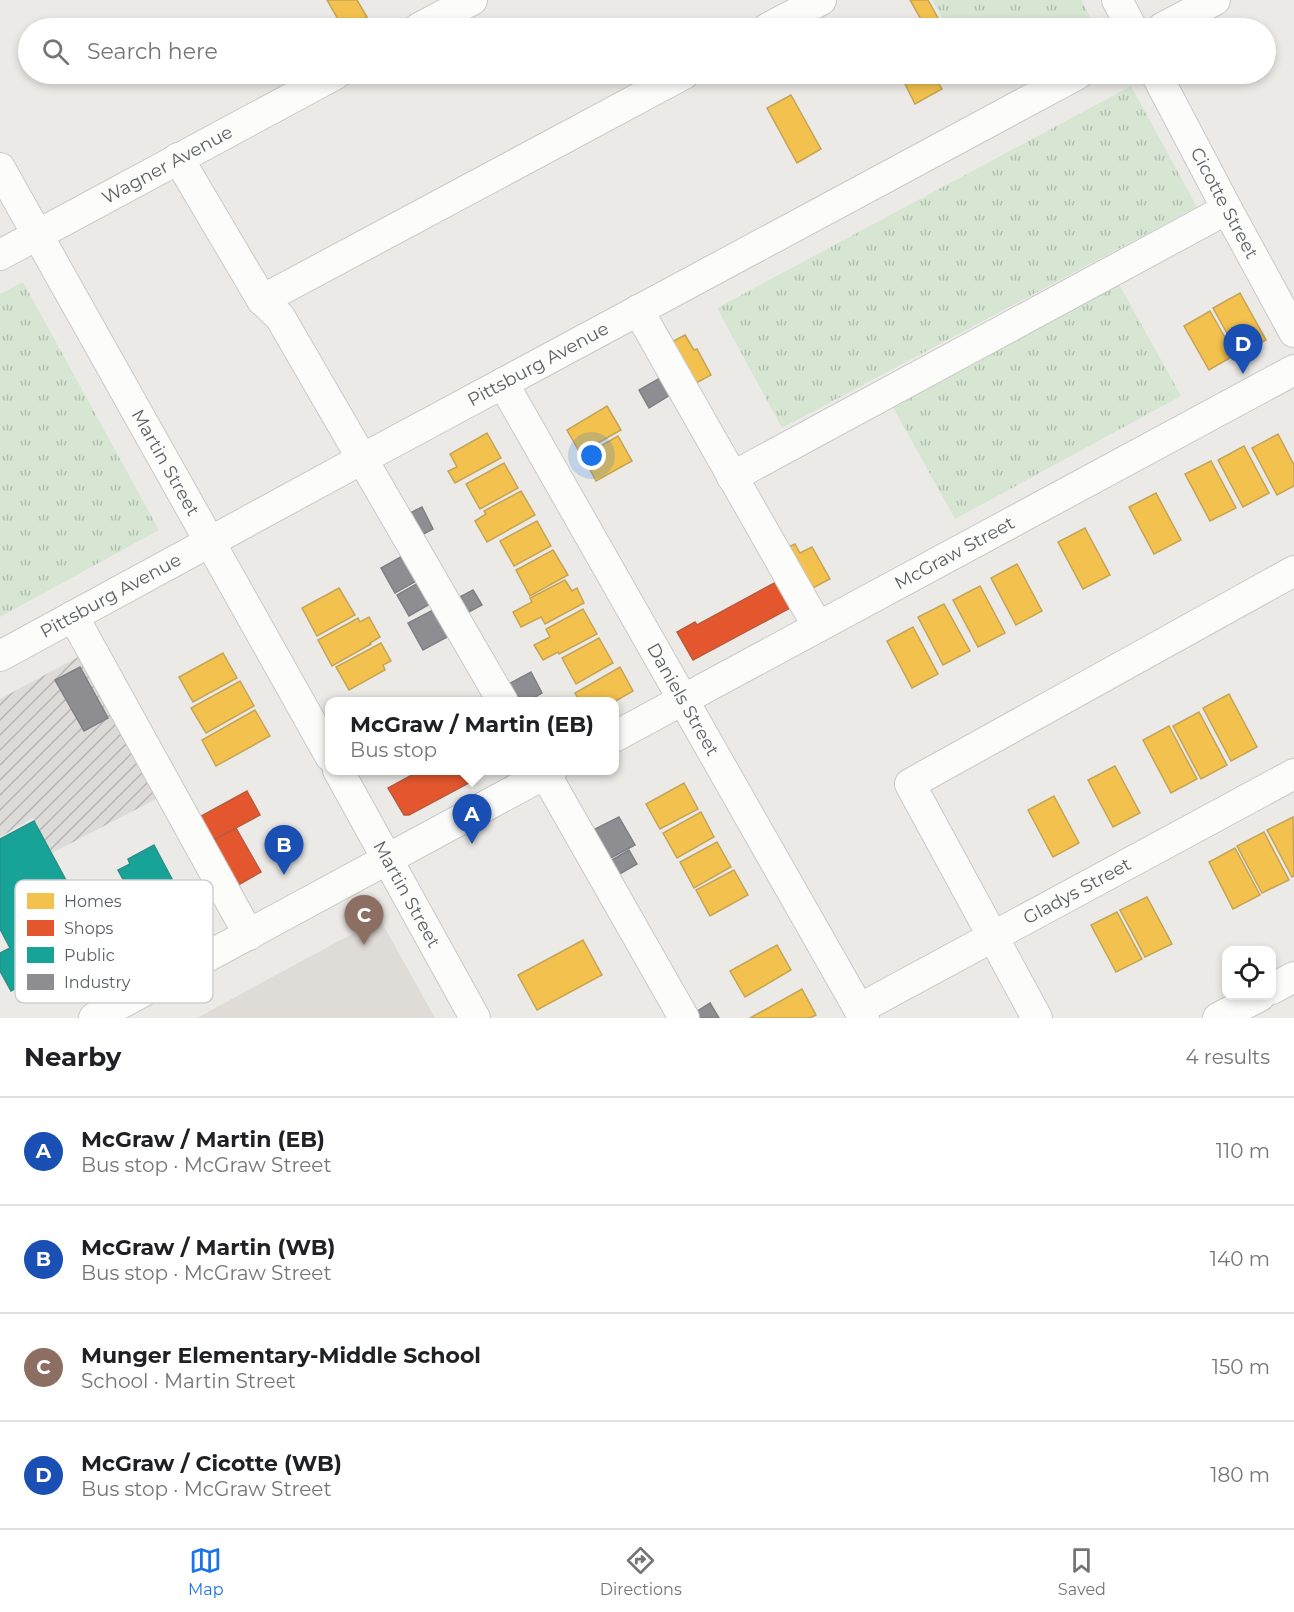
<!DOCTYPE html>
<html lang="en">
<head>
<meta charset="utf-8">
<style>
	body { margin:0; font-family:Montserrat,sans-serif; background:#f6f6f6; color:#202124 }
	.controls { position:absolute; right:18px; bottom:18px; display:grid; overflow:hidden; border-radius:12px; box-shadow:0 3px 9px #0003 }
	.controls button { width:54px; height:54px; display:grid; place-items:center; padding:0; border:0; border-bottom:2px solid #e0e0e0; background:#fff; color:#202124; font:30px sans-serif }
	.you { position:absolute; left:592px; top:456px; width:21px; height:21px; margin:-15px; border:4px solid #fff; border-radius:50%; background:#1a73e8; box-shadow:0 0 0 9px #1a73e833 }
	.badge { display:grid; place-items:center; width:39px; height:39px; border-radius:50%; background:#1a73e8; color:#fff; font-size:20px; font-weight:700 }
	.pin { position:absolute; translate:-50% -50px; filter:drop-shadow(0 2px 3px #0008) }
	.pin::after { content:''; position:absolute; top:32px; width:21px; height:18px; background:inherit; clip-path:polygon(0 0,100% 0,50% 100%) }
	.popup { position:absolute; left:325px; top:697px; width:294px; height:78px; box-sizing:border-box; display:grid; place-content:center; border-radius:12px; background:#fff; filter:drop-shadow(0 2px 4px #0005); font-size:20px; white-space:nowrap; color:#757577 }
	.popup b { font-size:22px; color:#202124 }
	.popup::after { content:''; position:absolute; left:50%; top:100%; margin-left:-12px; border:12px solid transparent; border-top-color:#fff }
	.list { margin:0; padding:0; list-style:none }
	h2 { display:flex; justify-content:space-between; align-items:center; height:78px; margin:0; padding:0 24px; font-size:26px }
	h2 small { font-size:20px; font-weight:400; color:#757577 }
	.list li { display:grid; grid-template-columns:39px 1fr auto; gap:18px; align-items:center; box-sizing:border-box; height:108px; padding:0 24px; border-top:2px solid #e0e0e0 }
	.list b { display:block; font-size:22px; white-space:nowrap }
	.list p { margin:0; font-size:20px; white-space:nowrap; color:#757577 }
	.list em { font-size:20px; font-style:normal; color:#757577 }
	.icon { flex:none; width:33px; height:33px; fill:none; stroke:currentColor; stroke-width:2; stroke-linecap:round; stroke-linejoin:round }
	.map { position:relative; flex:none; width:1294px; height:1018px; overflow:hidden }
	.search { position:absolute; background:#fff; box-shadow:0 3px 9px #0003; left:18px; right:18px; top:18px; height:66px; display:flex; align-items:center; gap:15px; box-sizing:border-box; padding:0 21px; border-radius:33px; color:#757577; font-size:22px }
	.sheet { height:510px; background:#fff }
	nav { display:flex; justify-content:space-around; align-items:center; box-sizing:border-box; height:84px; border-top:2px solid #e0e0e0; background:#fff; font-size:16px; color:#757577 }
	nav a { display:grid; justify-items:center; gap:3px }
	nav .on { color:#1a73e8 }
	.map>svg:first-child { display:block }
	.industrial { fill:url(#industrial-furrows) }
	.education { fill:#dfdcd7 }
	.grass { fill:url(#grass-tufts) }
	.homes { fill:#f2c14e; stroke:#c5a455; stroke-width:1.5 }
	.shops { fill:#e4572e; stroke:#bb5a3e; stroke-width:1.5 }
	.public { fill:#17a398; stroke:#2c8f88; stroke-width:1.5 }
	.industry { fill:#8d8d92; stroke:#7e8084; stroke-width:1.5 }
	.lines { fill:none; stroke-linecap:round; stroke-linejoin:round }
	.minor-casing { stroke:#c8c9c8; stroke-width:32 }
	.minor { stroke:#fcfcfb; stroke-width:30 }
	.labels { text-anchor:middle; stroke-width:6; stroke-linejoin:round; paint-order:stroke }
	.street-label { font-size:18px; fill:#5c6064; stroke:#fff }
	.key { fill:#fff; stroke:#cecfd0; stroke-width:1.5 }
	.key-label { font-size:16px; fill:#5c6064 }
</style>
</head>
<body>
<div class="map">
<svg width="1294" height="1018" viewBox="0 0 1294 1018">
	<defs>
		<pattern id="industrial-furrows" width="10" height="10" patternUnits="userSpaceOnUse" patternTransform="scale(1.5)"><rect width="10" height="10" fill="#dddbd8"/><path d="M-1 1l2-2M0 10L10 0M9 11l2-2" fill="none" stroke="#b6b5b3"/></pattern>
		<pattern id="grass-tufts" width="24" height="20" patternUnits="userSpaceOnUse" patternTransform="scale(1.5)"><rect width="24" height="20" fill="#d6e6d3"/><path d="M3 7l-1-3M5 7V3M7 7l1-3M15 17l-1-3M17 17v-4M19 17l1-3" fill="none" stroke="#b1beaf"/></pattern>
	</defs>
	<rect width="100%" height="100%" fill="#eceae7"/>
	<!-- industrial -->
	<polygon class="industrial" points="80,656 158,798 52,853 33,818 0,837 0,699"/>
	<!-- education -->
	<polygon class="education" points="380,919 435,1018 197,1018 285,970"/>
	<!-- grass -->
	<g class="grass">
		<polygon points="932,0 1081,0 1095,26 1090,28 948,28"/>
		<polygon points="1131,86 1197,207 782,428 717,308"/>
		<polygon points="1115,277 1181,396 955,519 889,400"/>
		<polygon points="23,282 159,530 0,617 0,294"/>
	</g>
	<!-- homes -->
	<g class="homes">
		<polygon points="327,0 357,0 367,17 343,28"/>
		<polygon points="910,0 928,0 943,27 939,28 926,28"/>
		<polygon points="900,74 933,74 942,89 915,104"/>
		<polygon points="791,95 821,149 797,163 767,108"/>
		<polygon points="1240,293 1266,340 1239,355 1213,308"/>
		<polygon points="1210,311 1235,355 1209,370 1184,326"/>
		<polygon points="685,335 694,350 697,349 711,375 687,388 664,346"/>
		<polygon points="607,406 621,430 580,453 567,430"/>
		<polygon points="487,433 501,458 455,483 448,471 457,467 450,454"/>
		<polygon points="1278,434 1294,465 1294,486 1277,495 1252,448"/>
		<polygon points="618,436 632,461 596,481 583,456"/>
		<polygon points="1244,446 1269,493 1243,507 1218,460"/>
		<polygon points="1211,461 1236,508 1210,521 1185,474"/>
		<polygon points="504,463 518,488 480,509 466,484"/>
		<polygon points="521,491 535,515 487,542 475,521 486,514 484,511"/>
		<polygon points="1156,493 1181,540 1154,554 1129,507"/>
		<polygon points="537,521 551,546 514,566 500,541"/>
		<polygon points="1085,528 1110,575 1083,589 1058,542"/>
		<polygon points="795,544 800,553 812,547 830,579 807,591 784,549"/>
		<polygon points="553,550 568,575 530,596 516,570"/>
		<polygon points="1017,564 1042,611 1016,625 991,578"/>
		<polygon points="565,580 572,591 577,588 584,603 545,624 541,617 521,627 513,612 532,602 530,598"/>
		<polygon points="980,586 1005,633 978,647 953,600"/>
		<polygon points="339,588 355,615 317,636 302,608"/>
		<polygon points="944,604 970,651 943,665 918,617"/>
		<polygon points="583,609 597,634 559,654 558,652 543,660 534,645 550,637 546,629"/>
		<polygon points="369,617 380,637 370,643 371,644 332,666 318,640 358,618 360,622"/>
		<polygon points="913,627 938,674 912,688 887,641"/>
		<polygon points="599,638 613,663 576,684 562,658"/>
		<polygon points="381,643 391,661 383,665 385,670 349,690 336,667"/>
		<polygon points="223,653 237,678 193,702 179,677"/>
		<polygon points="620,667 633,691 614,702 580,702 575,693"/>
		<polygon points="240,681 254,706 206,733 191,708"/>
		<polygon points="1229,694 1257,747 1231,761 1203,708"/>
		<polygon points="255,710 270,736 216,766 202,740"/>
		<polygon points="1199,712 1227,765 1201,779 1173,726"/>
		<polygon points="1169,726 1197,779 1171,793 1143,740"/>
		<polygon points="1115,766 1140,813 1113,827 1088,780"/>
		<polygon points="684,783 698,809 660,829 646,804"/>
		<polygon points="1054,796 1079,843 1053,857 1028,810"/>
		<polygon points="701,812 714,837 677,858 663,833"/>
		<polygon points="1293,817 1294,876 1292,877 1267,830"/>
		<polygon points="1264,832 1289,880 1262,893 1237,846"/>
		<polygon points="717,842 731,867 694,888 680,862"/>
		<polygon points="1235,848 1260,895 1233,909 1209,862"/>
		<polygon points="734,870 748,895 710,916 696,890"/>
		<polygon points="1147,897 1172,944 1145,957 1120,910"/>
		<polygon points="1117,912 1142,959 1116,972 1091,925"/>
		<polygon points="583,940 602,975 537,1010 518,975"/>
		<polygon points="777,945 791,970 745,997 730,971"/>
		<polygon points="802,989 816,1015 810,1018 750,1018"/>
	</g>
	<!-- shops -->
	<g class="shops">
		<polygon points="778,581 792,607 693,660 677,632 695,622 697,625"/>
		<polygon points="421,770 476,770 480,777 409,815 404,815 388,788"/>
		<polygon points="247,791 260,815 208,843 194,820"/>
		<polygon points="236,828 261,872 233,888 208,843"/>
	</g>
	<!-- public -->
	<g class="public">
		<polygon points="34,821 100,943 11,991 0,971 0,953 10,948 0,929 0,839"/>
		<polygon points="154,845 183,900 145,920 118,870 130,864 128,859"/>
	</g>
	<!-- industry -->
	<g class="industry">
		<polygon points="660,378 670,395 649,408 639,390"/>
		<polygon points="422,507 433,529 420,536 408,514"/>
		<polygon points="406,554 420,579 395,593 381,568"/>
		<polygon points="418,583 430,604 409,616 397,595"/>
		<polygon points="473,590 482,605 465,614 456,599"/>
		<polygon points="435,609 449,636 423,650 408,623"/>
		<polygon points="80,667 108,718 84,731 55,680"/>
		<polygon points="531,672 542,693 527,702 513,702 505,686"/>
		<polygon points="619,817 635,845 609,859 593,830"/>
		<polygon points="629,850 637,864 618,875 610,861"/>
		<polygon points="710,1003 719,1018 693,1018 691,1015"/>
	</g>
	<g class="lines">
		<!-- minor casing -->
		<g class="minor-casing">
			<g id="minor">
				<polyline points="1117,0 1132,28"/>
				<polyline points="419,28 472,0"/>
				<polyline points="768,28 821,0"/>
				<polyline points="1162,28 1215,0"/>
				<path id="s1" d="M1156 74 1227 209 1294 332"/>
				<polyline points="178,158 262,300 280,317 503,702"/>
				<path id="s2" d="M0 168 330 756"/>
				<path id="s3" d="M0 255 336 74"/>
				<polyline points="262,300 684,74"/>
				<polyline points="638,310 818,627"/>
				<path id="s4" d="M503 383 864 1018"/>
				<polyline points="732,477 1227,209"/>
				<polyline points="73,616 249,935"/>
				<path id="s5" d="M0 656 362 459 1078 74"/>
				<path id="s6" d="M614 737 1294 370"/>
				<path id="s7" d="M338 770 475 1018"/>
				<polyline points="543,770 684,1018"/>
				<polyline points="1272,989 1294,977"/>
				<path id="s8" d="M859 1009 1294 774"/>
				<polyline points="94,1018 552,770"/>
				<polyline points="1037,1018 910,784 1294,571"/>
				<polyline points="1218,1018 1260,996"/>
			</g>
		</g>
		<!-- minor -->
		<use href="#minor" class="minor"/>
	</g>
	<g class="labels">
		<!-- street labels -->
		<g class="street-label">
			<text dy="6" stroke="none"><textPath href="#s3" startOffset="190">Wagner Avenue</textPath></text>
			<text dy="6" stroke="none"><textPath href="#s1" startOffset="146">Cicotte Street</textPath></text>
			<text dy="6" stroke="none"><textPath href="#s5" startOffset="612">Pittsburg Avenue</textPath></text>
			<text dy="6" stroke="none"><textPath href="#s2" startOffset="338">Martin Street</textPath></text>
			<text dy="6" stroke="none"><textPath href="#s6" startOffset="387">McGraw Street</textPath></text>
			<text dy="6" stroke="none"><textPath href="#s5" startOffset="126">Pittsburg Avenue</textPath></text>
			<text dy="6" stroke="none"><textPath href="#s4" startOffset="364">Daniels Street</textPath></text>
			<text dy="6" stroke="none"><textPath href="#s8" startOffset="248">Gladys Street</textPath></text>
			<text dy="6" stroke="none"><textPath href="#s7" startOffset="142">Martin Street</textPath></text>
		</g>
	</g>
	<!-- legend -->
	<rect x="15" y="880" width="198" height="123" rx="9" class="key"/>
	<rect x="27" y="893" width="27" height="16" fill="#f2c14e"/>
	<rect x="27" y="920" width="27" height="16" fill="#e4572e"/>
	<rect x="27" y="947" width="27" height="16" fill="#17a398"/>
	<rect x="27" y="974" width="27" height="16" fill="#8d8d92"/>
	<g class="key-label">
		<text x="64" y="907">Homes</text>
		<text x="64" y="934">Shops</text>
		<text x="64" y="961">Public</text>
		<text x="64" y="988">Industry</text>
	</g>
</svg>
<div class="controls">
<button><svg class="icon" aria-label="locate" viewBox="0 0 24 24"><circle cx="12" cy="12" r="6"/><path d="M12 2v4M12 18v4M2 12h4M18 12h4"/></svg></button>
</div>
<div class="you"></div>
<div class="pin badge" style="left:472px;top:844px;background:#1a4fb4">A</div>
<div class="popup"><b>McGraw / Martin (EB)</b>Bus stop</div>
<div class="pin badge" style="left:284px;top:875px;background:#1a4fb4">B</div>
<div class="pin badge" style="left:364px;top:945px;background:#8d6e63">C</div>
<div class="pin badge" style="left:1243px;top:374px;background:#1a4fb4">D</div>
<div class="search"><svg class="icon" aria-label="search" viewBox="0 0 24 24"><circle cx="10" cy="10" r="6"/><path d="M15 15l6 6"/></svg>Search here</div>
</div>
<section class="sheet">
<h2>Nearby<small>4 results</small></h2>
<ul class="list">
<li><span class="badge" style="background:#1a4fb4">A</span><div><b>McGraw / Martin (EB)</b><p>Bus stop · McGraw Street</p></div><em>110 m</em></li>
<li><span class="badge" style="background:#1a4fb4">B</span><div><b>McGraw / Martin (WB)</b><p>Bus stop · McGraw Street</p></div><em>140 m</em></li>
<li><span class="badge" style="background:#8d6e63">C</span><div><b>Munger Elementary-Middle School</b><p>School · Martin Street</p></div><em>150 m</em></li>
<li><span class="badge" style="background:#1a4fb4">D</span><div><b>McGraw / Cicotte (WB)</b><p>Bus stop · McGraw Street</p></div><em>180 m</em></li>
</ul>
</section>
<nav>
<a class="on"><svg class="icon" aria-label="map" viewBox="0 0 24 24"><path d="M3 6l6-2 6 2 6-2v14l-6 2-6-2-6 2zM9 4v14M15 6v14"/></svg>Map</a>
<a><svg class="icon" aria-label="directions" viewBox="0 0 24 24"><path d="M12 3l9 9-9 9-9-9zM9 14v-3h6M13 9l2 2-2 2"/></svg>Directions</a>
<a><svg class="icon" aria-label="saved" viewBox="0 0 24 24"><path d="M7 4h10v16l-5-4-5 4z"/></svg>Saved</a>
</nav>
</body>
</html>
